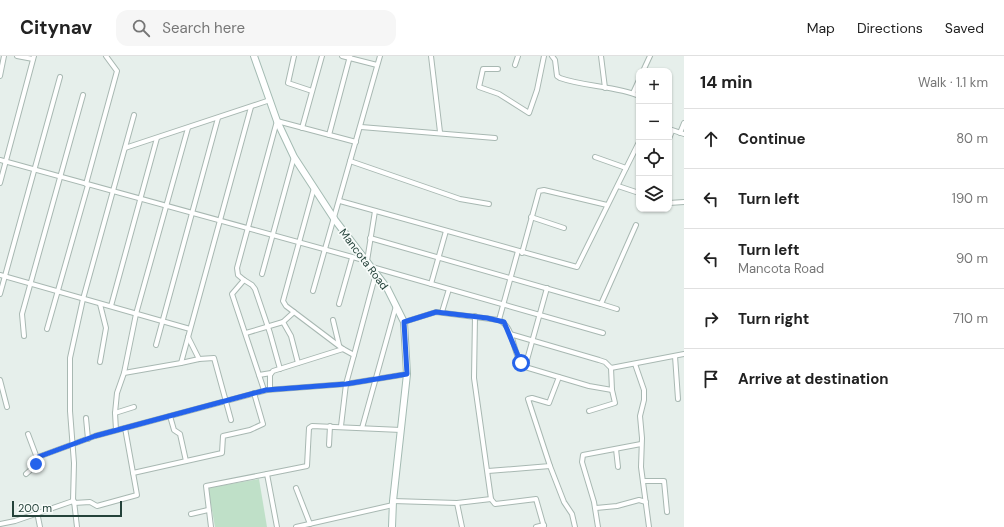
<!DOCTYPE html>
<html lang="en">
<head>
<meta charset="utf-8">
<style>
	body { margin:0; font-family:"DM Sans",sans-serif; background:#f6f6f6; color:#222 }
	.controls { position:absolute; right:12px; top:12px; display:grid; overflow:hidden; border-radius:8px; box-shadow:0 1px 3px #0004 }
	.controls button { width:36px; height:36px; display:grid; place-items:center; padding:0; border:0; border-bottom:1px solid #e0e0e0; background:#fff; color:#222; font:20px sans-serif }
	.scale { position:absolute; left:12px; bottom:10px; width:110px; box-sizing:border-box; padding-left:4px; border:2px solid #24423a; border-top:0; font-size:11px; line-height:14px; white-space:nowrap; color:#24423a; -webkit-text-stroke:3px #f7fbf9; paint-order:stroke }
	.stop { position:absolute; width:12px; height:12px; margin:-9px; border:3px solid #2563eb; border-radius:50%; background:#fff }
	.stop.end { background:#2563eb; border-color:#fff; box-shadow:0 1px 4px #0008 }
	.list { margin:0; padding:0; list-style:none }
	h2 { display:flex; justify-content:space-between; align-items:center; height:52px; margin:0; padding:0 16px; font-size:17px }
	h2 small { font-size:13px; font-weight:400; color:#767676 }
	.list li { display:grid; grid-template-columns:26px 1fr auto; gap:12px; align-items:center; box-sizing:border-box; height:60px; padding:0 16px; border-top:1px solid #e0e0e0 }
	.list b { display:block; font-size:15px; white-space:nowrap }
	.list p { margin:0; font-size:13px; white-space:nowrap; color:#767676 }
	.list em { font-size:13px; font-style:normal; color:#767676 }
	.icon { flex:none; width:22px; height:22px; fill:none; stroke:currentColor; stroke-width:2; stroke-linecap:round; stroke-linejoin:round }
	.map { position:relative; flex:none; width:684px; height:471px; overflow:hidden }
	header { display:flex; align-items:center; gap:24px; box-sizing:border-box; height:56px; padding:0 20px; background:#fff; border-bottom:1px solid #e0e0e0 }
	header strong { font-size:19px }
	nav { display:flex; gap:22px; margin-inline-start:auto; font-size:14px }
	.search { width:280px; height:36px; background:#f6f6f6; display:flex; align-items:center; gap:10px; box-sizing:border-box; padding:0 14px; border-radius:12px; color:#767676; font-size:15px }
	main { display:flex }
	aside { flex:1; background:#fff }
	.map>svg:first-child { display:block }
	.green { fill:#bfe0c8 }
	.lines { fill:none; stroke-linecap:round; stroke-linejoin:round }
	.street-casing { stroke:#a8b8b2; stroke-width:6 }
	.secondary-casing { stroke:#a4bbb3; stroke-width:8 }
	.street { stroke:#fff; stroke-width:4 }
	.secondary { stroke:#fff; stroke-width:6 }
	.route { stroke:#2563eb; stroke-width:5 }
	.labels { text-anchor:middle; stroke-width:3.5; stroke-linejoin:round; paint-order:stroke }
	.street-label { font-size:11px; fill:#24423a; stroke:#f7fbf9 }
</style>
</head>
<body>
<header>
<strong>Citynav</strong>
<div class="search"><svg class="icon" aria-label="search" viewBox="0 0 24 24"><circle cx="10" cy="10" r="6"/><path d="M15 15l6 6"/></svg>Search here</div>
<nav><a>Map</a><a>Directions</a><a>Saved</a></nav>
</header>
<main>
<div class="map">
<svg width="684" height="471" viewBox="0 0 684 471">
	<rect width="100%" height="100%" fill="#e6efeb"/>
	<!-- green -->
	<polygon class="green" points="259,423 267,471 215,471 208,432"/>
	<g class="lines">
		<!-- street casing -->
		<g class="street-casing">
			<g id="street">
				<polyline points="17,0 33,3"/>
				<polyline points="294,0 288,27 312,35"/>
				<polyline points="342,0 377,9"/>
				<polyline points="431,0 440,76"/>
				<path d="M552 0 555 4 557 20 560 22C585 31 617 30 639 40"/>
				<polyline points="601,0 605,32"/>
				<polyline points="515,9 518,0"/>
				<polyline points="498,13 483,13 479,31 499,38 529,57 537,34 544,0"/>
				<polyline points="643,15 650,0"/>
				<polyline points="0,20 4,0"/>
				<polyline points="633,37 639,24"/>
				<polyline points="361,71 495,82"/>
				<polyline points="302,72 322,0"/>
				<polyline points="669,73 684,78"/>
				<polyline points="680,77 684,67"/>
				<polyline points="329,79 350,0"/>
				<polyline points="669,83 672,75"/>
				<polyline points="125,92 270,44"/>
				<polyline points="595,101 626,112"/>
				<polyline points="0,104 367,205 375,155"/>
				<polyline points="350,105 460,143 489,148"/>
				<polyline points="0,127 34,0"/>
				<polyline points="86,128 117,15 106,0"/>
				<polyline points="618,130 639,137"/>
				<polyline points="314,132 283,245 286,250 343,293 354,299 346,328 341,370"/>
				<polyline points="340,145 577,211 639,86"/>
				<polyline points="669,147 684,146"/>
				<polyline points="531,161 564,172"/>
				<polyline points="370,182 601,248 636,169"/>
				<polyline points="522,197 539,135 544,134 607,149"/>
				<polyline points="372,211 603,277"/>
				<polyline points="262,218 294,101"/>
				<polyline points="0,219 190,273"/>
				<polyline points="244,224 252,229 255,233 270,277 280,313"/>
				<polyline points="431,228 446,175"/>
				<polyline points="313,235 380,0"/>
				<polyline points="0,238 60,21"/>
				<polyline points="339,248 352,202"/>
				<polyline points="601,248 617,253"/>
				<polyline points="111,250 157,82"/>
				<polyline points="442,256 449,233"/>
				<polyline points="475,260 474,322 491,443 495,448 536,443 544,471"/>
				<polyline points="333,264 339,289"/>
				<path d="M499 264C516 272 511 299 525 311L589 330 612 334 611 312"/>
				<polyline points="283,266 294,256"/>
				<polyline points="404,266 436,256 499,264 518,195"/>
				<polyline points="47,273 88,129"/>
				<polyline points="246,277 283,266 291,280 298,307"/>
				<polyline points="510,278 599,304 605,306 611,312 684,298"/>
				<polyline points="24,280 22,258 83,39"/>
				<polyline points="188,281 199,303"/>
				<polyline points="156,289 218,62"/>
				<polyline points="354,299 376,217"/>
				<polyline points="675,300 678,343"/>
				<polyline points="100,306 106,272 100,248"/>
				<polyline points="181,307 199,303 214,302 231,364"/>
				<polyline points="635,308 644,334 644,344 640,360 642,382 641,411 649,471"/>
				<polyline points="525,311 547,232"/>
				<polyline points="124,317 181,307 251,51"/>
				<polyline points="259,319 271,317"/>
				<polyline points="0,324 7,351"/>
				<polyline points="270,333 270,319 273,315 343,293"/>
				<polyline points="264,334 232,238 244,224 238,219 237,212 277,65 356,86"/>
				<polyline points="589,355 615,347 612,334"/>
				<polyline points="115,357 134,351"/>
				<polyline points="170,360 174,374 180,378 186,405"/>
				<polyline points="86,362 88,383"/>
				<polyline points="362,372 396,250"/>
				<polyline points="116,374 115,357 117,337 124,317 136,258 188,72"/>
				<polyline points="28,378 37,402"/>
				<polyline points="329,389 330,370"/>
				<polyline points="616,393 618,411"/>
				<polyline points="550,410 564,446 572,458 575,471"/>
				<polyline points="488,415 550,410 528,343 532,342 549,347 559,321"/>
				<polyline points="133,417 222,397 223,380 250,374 263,368 254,337"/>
				<polyline points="26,418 36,409 38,401 95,380 267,334 346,328 407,318"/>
				<polyline points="267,418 307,410 309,372 312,370 401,374"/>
				<polyline points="643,425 664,425 667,456"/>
				<polyline points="296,432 310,468"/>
				<polyline points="74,445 77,471"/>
				<polyline points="393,445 457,447 491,443"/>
				<polyline points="74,447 90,446 97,450 137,439 125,372"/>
				<polyline points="457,447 462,471"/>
				<polyline points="596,452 617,450 639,444 646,446"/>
				<polyline points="37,456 40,471"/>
				<polyline points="191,458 208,454"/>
				<polyline points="0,468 15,465 73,445 74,407 70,355 70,302 83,243 134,59"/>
				<polyline points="211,471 206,430 267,418 277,471"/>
				<polyline points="296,471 393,449"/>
				<polyline points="536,471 544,469"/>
				<polyline points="598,471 594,446 582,406 583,399 641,388"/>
			</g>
		</g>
		<!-- secondary casing -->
		<g class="secondary-casing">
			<polyline id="secondary" points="254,0 277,65 294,101 335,164 387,232 404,266 407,318 393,445 392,471"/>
		</g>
		<!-- street -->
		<use href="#street" class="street"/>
		<!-- secondary -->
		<use href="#secondary" class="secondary"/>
	</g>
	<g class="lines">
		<!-- route -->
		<polyline class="route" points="36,408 38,401 95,380 266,334 346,328 407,318 404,266 436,256 487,262 504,266 521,307"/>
	</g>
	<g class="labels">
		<!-- street labels -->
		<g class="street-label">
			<text transform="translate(364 203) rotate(53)" y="4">Mancota Road</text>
		</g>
	</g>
</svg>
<div class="controls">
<button>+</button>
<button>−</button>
<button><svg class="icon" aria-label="locate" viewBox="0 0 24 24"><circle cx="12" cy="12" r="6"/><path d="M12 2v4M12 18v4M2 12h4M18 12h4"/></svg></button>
<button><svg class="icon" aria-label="layers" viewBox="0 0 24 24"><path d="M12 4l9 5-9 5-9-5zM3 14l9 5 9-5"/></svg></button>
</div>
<div class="scale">200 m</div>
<div class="stop" style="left:521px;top:307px"></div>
<div class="stop end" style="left:36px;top:408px"></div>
</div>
<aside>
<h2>14 min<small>Walk · 1.1 km</small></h2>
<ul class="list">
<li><svg class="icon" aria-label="ahead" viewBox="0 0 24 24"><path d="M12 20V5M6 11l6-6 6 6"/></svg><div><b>Continue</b></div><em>80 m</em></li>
<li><svg class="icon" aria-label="left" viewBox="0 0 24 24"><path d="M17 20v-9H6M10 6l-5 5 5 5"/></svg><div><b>Turn left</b></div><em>190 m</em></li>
<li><svg class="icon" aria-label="left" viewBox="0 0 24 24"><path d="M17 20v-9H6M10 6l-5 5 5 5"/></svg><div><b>Turn left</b><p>Mancota Road</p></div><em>90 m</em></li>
<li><svg class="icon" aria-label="right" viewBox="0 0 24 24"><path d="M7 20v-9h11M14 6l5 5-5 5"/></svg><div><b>Turn right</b></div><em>710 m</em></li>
<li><svg class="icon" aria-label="arrive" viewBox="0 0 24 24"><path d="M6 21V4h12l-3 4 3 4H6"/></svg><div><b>Arrive at destination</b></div></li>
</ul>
</aside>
</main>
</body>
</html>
